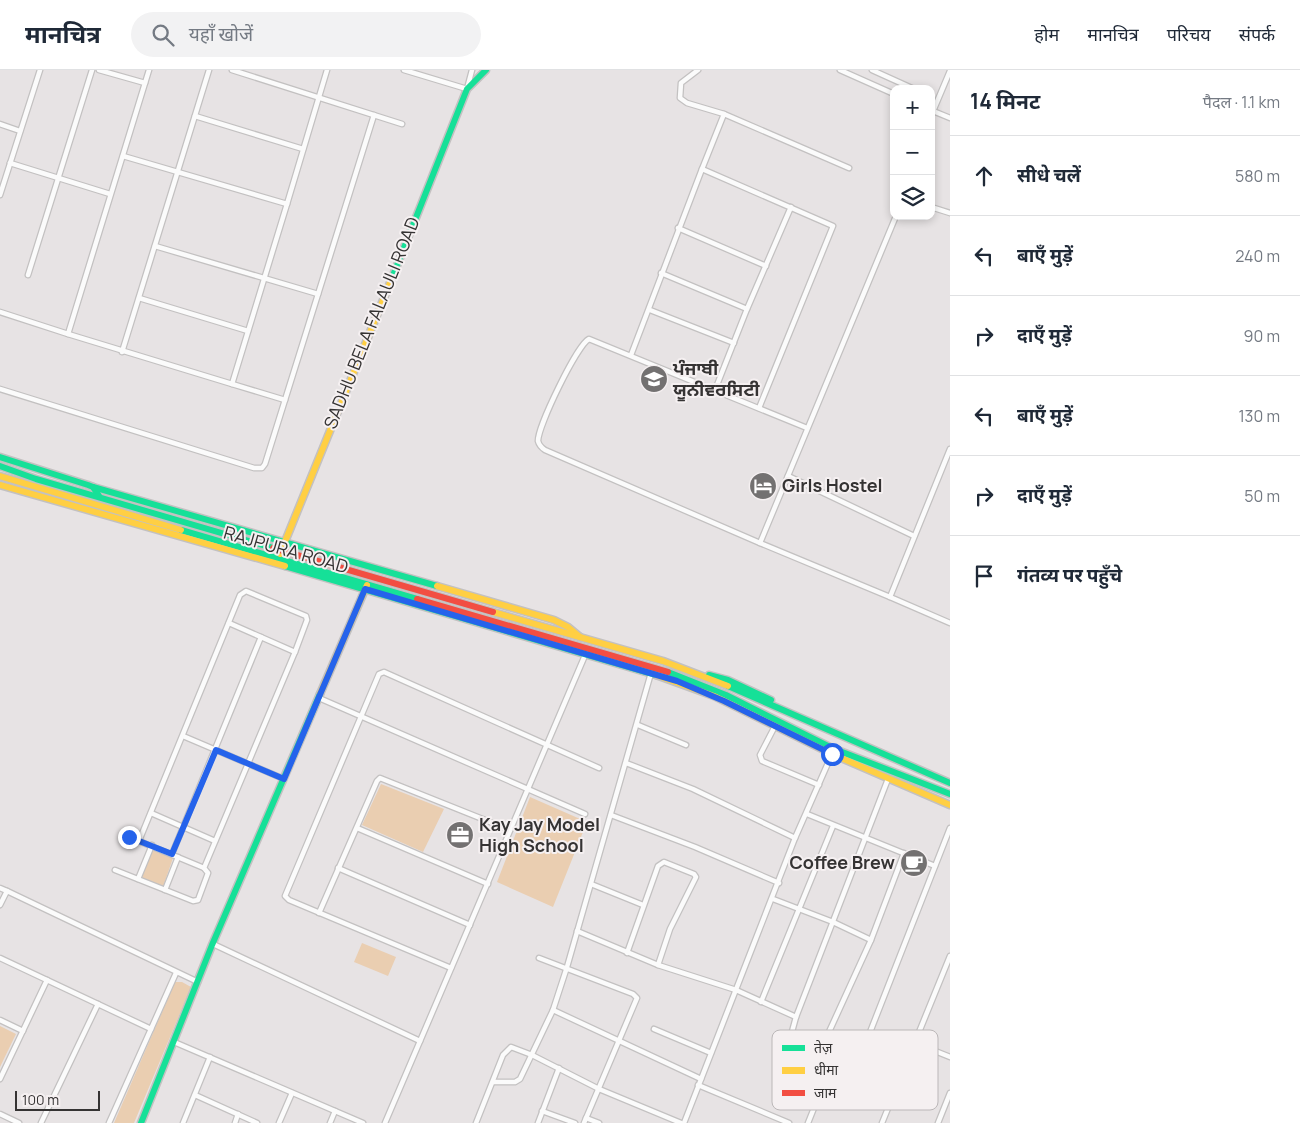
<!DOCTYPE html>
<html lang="hi">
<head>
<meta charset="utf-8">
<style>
	body { margin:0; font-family:Manrope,"Noto Sans Devanagari","Noto Sans Gurmukhi",sans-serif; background:#f2f2f3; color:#1f2937 }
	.controls { position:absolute; right:15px; top:15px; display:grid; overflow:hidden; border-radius:10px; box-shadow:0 2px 8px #0003 }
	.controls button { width:45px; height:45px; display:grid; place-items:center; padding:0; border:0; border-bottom:1px solid #e0e1e3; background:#fff; color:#1f2937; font:25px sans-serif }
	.scale { position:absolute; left:15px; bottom:12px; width:85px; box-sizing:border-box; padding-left:5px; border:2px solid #353333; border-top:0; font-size:14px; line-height:18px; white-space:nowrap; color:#353333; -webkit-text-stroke:4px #f5f0f1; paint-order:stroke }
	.stop { position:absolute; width:15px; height:15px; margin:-11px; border:4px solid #2563eb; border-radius:50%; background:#fff }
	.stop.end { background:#2563eb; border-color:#fff; box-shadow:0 1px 5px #0008 }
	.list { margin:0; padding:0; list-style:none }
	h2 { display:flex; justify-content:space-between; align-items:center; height:65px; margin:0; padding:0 20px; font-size:21px }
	h2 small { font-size:16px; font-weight:400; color:#747a83 }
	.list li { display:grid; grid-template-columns:32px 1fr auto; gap:15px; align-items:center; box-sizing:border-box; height:80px; padding:0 20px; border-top:1px solid #e0e1e3 }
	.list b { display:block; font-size:19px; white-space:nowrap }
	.list em { font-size:16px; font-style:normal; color:#747a83 }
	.icon { flex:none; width:28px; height:28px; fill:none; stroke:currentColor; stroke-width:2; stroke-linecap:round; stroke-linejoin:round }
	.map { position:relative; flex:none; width:950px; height:1053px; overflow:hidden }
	header { display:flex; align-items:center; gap:30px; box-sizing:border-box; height:70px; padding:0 25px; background:#fff; border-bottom:1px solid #e0e1e3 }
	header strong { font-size:24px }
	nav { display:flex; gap:28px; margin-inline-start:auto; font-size:18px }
	.search { width:350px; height:45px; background:#f2f2f3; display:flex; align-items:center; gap:12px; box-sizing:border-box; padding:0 18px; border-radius:28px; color:#747a83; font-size:19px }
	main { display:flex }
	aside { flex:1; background:#fff }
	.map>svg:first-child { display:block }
	.green { fill:#eaceb1 }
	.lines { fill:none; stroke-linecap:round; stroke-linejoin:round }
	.street-casing { stroke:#c3c1c1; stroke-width:7 }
	.fast-casing { stroke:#c3c1c1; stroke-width:9 }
	.slow-casing { stroke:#c3c1c1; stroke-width:9 }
	.jam-casing { stroke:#c3c1c1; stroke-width:9 }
	.street { stroke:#fbfbfb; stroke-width:4.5 }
	.fast { stroke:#16e098; stroke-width:6 }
	.slow { stroke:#ffcf43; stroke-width:6 }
	.jam { stroke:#f24e42; stroke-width:6 }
	.route { stroke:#2563eb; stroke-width:6 }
	.labels { text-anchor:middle; stroke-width:4; stroke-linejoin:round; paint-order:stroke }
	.street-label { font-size:18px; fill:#353333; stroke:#f5f0f1 }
	.poi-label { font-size:18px; font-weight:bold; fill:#353333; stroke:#f5f0f1; text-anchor:start }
	.key { fill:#f5f0f1; stroke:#bbb7b8; stroke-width:1 }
	.key-label { font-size:14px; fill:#353333 }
</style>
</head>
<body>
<header>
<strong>मानचित्र</strong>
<div class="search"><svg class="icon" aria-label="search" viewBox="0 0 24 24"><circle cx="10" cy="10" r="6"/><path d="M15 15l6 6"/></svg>यहाँ खोजें</div>
<nav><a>होम</a><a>मानचित्र</a><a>परिचय</a><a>संपर्क</a></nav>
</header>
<main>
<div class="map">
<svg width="950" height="1053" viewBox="0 0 950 1053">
	<rect width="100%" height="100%" fill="#e7e3e4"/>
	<!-- green -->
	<g class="green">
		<polygon points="381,714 444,739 423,782 362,755"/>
		<polygon points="530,727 587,752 553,837 497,812"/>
		<polygon points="152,779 173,788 163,817 143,809 142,806"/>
		<polygon points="362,873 396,887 388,906 354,892"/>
		<polygon points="175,912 182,912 191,917 134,1053 114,1053"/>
		<polygon points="0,956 16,964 0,997"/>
	</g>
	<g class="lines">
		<!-- street casing -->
		<g class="street-casing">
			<g id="street">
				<polyline points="99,0 145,13"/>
				<polyline points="232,0 402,54"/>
				<polyline points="404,0 467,19 472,0"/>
				<polyline points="698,0 681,13 680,28 687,33 724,44 702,99"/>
				<polyline points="840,0 894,24"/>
				<polyline points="872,0 914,19"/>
				<polyline points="933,41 950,48"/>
				<polyline points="724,44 849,98"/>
				<polyline points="195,46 303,79"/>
				<polyline points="931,46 950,1"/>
				<polyline points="0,54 20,61"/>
				<polyline points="123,86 287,134 327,0"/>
				<polyline points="10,93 110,124"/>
				<polyline points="0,125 40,0"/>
				<polyline points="931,137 950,143"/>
				<polyline points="678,158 766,196"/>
				<polyline points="155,176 318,224"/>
				<polyline points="661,203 747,239"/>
				<polyline points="28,205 92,0"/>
				<polyline points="139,228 248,261"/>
				<polyline points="650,240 734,273"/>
				<polyline points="0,242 68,264 149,0"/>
				<polyline points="68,264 232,314 287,134"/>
				<polyline points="122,282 209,0"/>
				<polyline points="631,285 702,99 833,156 759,338"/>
				<polyline points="232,314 285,330"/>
				<polyline points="0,319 254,398 262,398 265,394 374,45"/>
				<polyline points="715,320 747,239 791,137"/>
				<polyline points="950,379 890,527 950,553"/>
				<polyline points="788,406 914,466"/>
				<path d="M760 473 545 380C542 378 539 375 538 371 538 356 577 275 589 269L807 358"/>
				<polyline points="890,527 760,473 896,146"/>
				<polyline points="229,553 295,582"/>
				<polyline points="319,628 585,744"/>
				<polyline points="638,655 686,675"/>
				<polyline points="775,656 760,685 762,691 819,715"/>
				<polyline points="183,666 284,709"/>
				<polyline points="626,693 693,719 795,768"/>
				<polyline points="151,743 215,771"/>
				<polyline points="807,744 935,796"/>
				<polyline points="611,745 695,777 779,813"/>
				<polyline points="357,758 488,814"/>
				<polyline points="129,767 204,798"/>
				<path d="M904 783 871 870 807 1010 808 1017C815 1024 837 1032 845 1026L950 758"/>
				<polyline points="172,784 261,567"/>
				<polyline points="338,798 470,855"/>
				<polyline points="115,800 193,831 198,830 208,803 204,798 295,582 307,550 306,546 246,521 240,525 139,771"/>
				<polyline points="138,809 152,775"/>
				<polyline points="591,814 643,835"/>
				<polyline points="0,818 7,821"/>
				<polyline points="165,820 178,787"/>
				<polyline points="773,829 833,852 871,870"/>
				<polyline points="0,835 7,821 198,912"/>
				<polyline points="319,843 377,711 380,708 510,760"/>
				<polyline points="577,861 658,895 736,920 796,947"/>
				<polyline points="213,874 420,971"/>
				<polyline points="627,883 658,796 664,792 694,804 696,807 670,859 658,895"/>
				<polyline points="0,888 151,959"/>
				<polyline points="539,888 633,924 637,928 584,1053"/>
				<polyline points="451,898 289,830 285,826 379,604 384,602 599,698"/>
				<polyline points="761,932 833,756"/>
				<polyline points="553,940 701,1009"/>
				<polyline points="0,950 23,961"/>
				<polyline points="654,959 711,983"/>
				<polyline points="174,972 363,1053"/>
				<polyline points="915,973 950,987"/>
				<polyline points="0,1009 47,910"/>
				<polyline points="493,1012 515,1012 520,1009 553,940 567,897 651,603"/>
				<polyline points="778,1013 796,947 888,709"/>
				<polyline points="698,1015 789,1053"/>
				<polyline points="195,1025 257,1053"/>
				<polyline points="542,1041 575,1053"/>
				<polyline points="0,1044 19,1053"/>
				<polyline points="586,1048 599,1053"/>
				<polyline points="41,1053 98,934"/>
				<polyline points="109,1053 176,903"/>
				<polyline points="183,1053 210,987"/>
				<polyline points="235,1053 238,1044"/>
				<polyline points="279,1053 292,1023"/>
				<polyline points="330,1053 335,1041"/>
				<polyline points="385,1053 586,583"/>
				<polyline points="476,1053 503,985 511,977 532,985 599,1019 681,1053"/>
				<polyline points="538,1053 559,998"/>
				<polyline points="684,1053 795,768 832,684"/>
				<polyline points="808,1053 820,1023"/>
				<polyline points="882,1053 950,886"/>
				<polyline points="938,1053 950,1023"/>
			</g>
		</g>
		<!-- fast casing -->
		<g class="fast-casing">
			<g id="fast">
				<polyline points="392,208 467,19 486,0"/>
				<polyline points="0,387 88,415 93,417 99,426"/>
				<polyline points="0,396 36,409 273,478"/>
				<polyline points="93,417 437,516"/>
				<polyline points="181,460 417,529"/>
				<polyline points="285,496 656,605"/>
				<polyline points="668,602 726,625 832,678 950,724"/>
				<polyline points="709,605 728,610 771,630"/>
				<polyline points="728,616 950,713"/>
				<polyline points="141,1053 212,875 320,624"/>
			</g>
		</g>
		<!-- slow casing -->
		<g class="slow-casing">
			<g id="slow">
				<polyline points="0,406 181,460"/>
				<polyline points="0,415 285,496"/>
				<polyline points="280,484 392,208"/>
				<polyline points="437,516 554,550 568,557 580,567"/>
				<polyline points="493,542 663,591 728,616"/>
				<polyline points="656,605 714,626 832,684 950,735"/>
				<polyline points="320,624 367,515"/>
			</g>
		</g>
		<!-- jam casing -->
		<g class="jam-casing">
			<g id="jam">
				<polyline points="273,478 493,542"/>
				<polyline points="417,529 668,602"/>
			</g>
		</g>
		<!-- street -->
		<use href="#street" class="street"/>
		<!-- fast -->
		<use href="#fast" class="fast"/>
		<!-- slow -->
		<use href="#slow" class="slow"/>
		<!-- jam -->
		<use href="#jam" class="jam"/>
	</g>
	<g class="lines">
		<!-- route -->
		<polyline class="route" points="129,767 172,784 216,680 284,709 365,519 677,611 724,631 832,684"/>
	</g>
	<!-- icons -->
	<defs>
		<g id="university-disc" transform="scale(1.4375)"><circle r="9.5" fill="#737171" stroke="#f5f0f1"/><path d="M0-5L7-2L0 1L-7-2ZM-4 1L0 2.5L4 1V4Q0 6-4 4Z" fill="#fff"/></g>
		<g id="hotel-disc" transform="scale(1.4375)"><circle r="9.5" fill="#737171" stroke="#f5f0f1"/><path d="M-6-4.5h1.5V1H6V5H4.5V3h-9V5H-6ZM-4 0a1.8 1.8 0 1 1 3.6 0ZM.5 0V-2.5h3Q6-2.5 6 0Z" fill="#fff"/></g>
		<g id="office-disc" transform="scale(1.4375)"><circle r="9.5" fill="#737171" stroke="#f5f0f1"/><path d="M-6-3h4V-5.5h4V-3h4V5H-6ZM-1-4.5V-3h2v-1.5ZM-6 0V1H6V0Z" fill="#fff"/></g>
		<g id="cafe-disc" transform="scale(1.4375)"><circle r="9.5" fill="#737171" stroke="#f5f0f1"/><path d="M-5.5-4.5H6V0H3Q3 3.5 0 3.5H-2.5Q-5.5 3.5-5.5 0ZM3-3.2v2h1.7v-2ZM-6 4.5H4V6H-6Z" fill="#fff"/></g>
	</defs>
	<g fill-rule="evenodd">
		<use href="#university-disc" x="654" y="309"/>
		<use href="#hotel-disc" x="763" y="416"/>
		<use href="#office-disc" x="460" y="765"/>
		<use href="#cafe-disc" x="914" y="793"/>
	</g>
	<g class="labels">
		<!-- street labels -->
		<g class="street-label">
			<text transform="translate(372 253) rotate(-68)" y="6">SADHU BELA FALAULI ROAD</text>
			<text transform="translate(286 480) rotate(16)" y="6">RAJPURA ROAD</text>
		</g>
		<!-- poi labels -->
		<g class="poi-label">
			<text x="673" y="305">ਪੰਜਾਬੀ<tspan x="673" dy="21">ਯੂਨੀਵਰਸਿਟੀ</tspan></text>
			<text x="782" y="422">Girls Hostel</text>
			<text x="479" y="761">Kay Jay Model<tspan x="479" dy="21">High School</tspan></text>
			<text x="895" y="799" text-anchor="end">Coffee Brew</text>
		</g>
	</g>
	<!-- legend -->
	<rect x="772" y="960" width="166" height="80" rx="8" class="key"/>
	<rect x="782" y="975" width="23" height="6" fill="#16e098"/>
	<rect x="782" y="997" width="23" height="7" fill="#ffcf43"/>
	<rect x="782" y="1020" width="23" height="6" fill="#f24e42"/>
	<g class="key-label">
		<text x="814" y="983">तेज़</text>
		<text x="814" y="1005">धीमा</text>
		<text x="814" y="1028">जाम</text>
	</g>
</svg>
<div class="controls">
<button>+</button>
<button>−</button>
<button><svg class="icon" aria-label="layers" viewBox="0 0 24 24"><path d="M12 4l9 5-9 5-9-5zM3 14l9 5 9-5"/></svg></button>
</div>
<div class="scale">100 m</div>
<div class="stop" style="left:832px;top:684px"></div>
<div class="stop end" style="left:129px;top:767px"></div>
</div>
<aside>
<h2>14 मिनट<small>पैदल · 1.1 km</small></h2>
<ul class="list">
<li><svg class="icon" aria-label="ahead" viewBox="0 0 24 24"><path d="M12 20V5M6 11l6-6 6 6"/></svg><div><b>सीधे चलें</b></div><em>580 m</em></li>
<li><svg class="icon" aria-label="left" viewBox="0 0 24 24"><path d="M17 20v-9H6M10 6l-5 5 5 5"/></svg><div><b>बाएँ मुड़ें</b></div><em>240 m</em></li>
<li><svg class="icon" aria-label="right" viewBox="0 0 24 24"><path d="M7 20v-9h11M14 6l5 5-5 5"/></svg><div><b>दाएँ मुड़ें</b></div><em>90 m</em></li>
<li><svg class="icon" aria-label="left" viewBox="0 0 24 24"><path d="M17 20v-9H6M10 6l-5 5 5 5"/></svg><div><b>बाएँ मुड़ें</b></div><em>130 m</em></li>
<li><svg class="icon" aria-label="right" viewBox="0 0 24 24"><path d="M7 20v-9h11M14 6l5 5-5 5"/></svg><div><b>दाएँ मुड़ें</b></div><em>50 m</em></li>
<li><svg class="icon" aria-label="arrive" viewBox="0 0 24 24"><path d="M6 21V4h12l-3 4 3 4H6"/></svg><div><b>गंतव्य पर पहुँचे</b></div></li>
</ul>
</aside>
</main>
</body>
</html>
